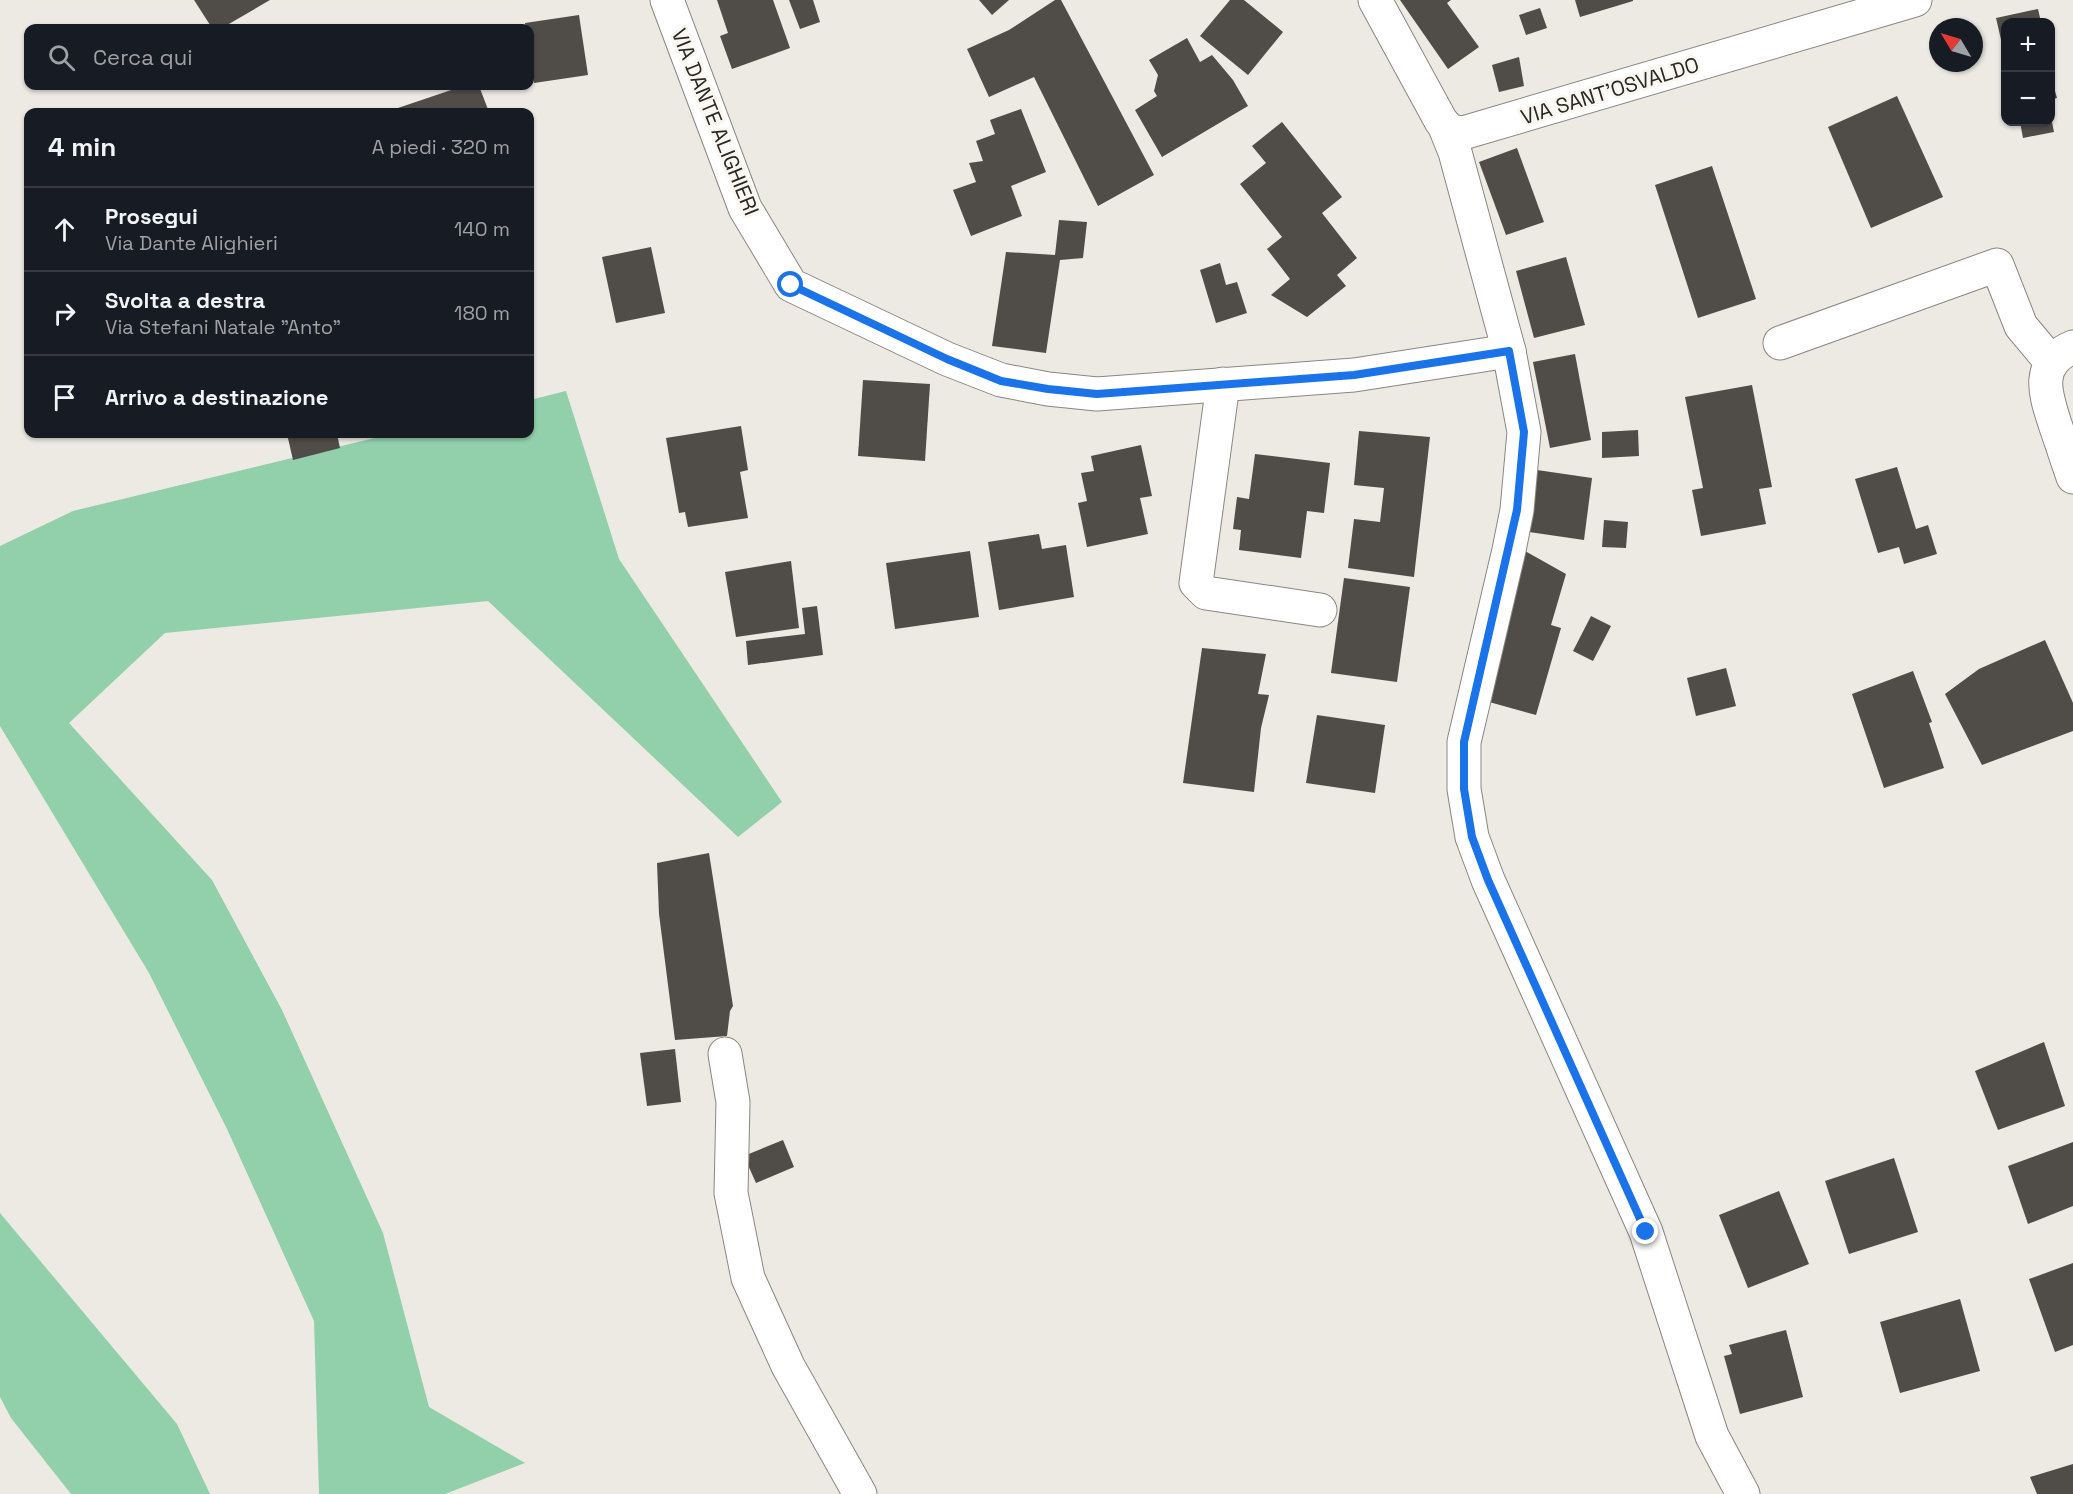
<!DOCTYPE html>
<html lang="it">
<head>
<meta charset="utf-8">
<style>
	body { margin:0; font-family:"Space Grotesk",sans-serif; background:#242831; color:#f1f3f6 }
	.controls { position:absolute; right:18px; top:18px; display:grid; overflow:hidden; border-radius:12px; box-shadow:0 2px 4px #0004 }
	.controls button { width:54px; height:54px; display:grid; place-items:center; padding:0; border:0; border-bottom:2px solid #363941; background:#171b24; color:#f1f3f6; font:30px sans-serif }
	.compass { position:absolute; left:1929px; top:18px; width:54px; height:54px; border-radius:50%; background:#171b24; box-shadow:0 2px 4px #0004; rotate:308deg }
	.stop { position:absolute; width:18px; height:18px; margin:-14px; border:4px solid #1a73e8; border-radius:50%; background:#fff }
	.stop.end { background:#1a73e8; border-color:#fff; box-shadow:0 2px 6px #0008 }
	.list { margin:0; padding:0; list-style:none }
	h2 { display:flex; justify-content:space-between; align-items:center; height:78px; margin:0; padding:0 24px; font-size:26px }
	h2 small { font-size:20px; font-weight:400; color:#9ea1a6 }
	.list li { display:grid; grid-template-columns:39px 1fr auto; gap:18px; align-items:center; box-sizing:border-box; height:84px; padding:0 24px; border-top:2px solid #363941 }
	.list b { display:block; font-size:22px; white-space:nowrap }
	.list p { margin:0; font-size:20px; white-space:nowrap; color:#9ea1a6 }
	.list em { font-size:20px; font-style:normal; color:#9ea1a6 }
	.icon { flex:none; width:33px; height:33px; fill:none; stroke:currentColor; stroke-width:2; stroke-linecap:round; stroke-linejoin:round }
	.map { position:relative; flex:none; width:2073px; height:1494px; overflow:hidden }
	.search { position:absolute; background:#171b24; box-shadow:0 2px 4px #0004; left:24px; top:24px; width:510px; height:66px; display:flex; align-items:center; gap:15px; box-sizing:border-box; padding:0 21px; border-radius:12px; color:#9ea1a6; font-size:22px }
	.panel { position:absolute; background:#171b24; box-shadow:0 2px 4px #0004; left:24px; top:108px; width:510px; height:330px; border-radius:12px }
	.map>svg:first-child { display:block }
	.green { fill:#91d0ab }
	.building { fill:#504c48 }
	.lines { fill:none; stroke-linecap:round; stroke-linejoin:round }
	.street-casing { stroke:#8a8782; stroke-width:35 }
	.secondary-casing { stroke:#8a8782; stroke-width:35 }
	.street { stroke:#fff; stroke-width:33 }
	.secondary { stroke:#fff; stroke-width:33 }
	.route { stroke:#1a73e8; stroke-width:8 }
	.labels { text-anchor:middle; stroke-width:6; stroke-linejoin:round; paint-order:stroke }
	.street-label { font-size:21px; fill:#292825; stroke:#faf7f1 }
</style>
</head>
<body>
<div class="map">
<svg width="2073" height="1494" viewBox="0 0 2073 1494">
	<rect width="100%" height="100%" fill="#eceae3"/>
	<!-- green -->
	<g class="green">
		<polygon points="566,391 619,559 782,802 738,837 488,601 165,633 69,723 212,880 282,1010 383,1233 429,1407 525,1463 445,1494 319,1494 314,1321 227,1129 149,973 0,726 0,546 73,511 391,434 530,434 530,400"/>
		<polygon points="0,1213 177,1424 210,1494 71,1494 11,1418 0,1397"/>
	</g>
	<!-- building -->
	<g class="building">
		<polygon points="194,0 270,0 222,28 212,28"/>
		<polygon points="717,0 773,0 790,48 732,69 720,36 728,33"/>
		<polygon points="789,0 813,0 820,22 800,29"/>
		<polygon points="979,0 1009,0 992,15"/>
		<polygon points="1055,0 1061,0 1154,175 1098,206 1034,77 989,97 967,49 1009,30"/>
		<polygon points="1230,0 1244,0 1283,32 1248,75 1200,36"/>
		<polygon points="1400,0 1451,0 1447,3 1479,47 1448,69"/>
		<polygon points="1575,0 1633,0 1633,1 1580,17"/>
		<polygon points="1540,8 1547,28 1526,35 1519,15"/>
		<polygon points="2038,9 2041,22 2006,22 2005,57 1996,18"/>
		<polygon points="579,15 588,75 534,83 530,52 530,28 526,28 525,23"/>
		<polygon points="1187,38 1200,62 1212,55 1233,80 1248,106 1162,157 1135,110 1157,96 1154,91 1158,75 1149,60"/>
		<polygon points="1519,57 1524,86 1499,92 1492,65"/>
		<polygon points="2050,74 2057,98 2050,100"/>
		<polygon points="463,86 479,86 489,112 396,112 395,109"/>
		<polygon points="1897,96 1943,197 1871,228 1828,127"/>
		<polygon points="1021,109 1046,172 1011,186 1022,216 971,236 953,190 976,182 969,163 983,161 976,141 995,134 990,120"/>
		<polygon points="1282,122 1342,197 1322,213 1357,258 1337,275 1346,286 1307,317 1271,295 1290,279 1267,249 1282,237 1240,184 1266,163 1252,146"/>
		<polygon points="2020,122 2052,122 2054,132 2023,138"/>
		<polygon points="1517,148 1544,222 1506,235 1479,162"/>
		<polygon points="1712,166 1756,299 1698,318 1655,185"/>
		<polygon points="1059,220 1087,222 1083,258 1060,260 1046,353 992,346 1006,252 1055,255"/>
		<polygon points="651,247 665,313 616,323 602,257"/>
		<polygon points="1566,257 1585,325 1534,338 1516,271"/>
		<polygon points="1220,263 1226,285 1237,282 1247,313 1216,323 1200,270"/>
		<polygon points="1575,354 1591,440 1550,448 1533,362"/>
		<polygon points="863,380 930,384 925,461 858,456"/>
		<polygon points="1752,385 1772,487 1759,489 1766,524 1701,536 1692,490 1703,488 1685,397"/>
		<polygon points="741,426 748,470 740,472 748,518 688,527 685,512 679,513 666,438"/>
		<polygon points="1638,430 1639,456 1602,458 1602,432"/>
		<polygon points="1359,431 1430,437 1414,577 1348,568 1354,519 1380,522 1384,488 1354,485"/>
		<polygon points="287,434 337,434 340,448 293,460"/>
		<polygon points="1141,445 1152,496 1140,498 1148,534 1087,547 1078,503 1087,501 1081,473 1094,471 1091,456"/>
		<polygon points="1255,454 1330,463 1324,513 1307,511 1301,558 1239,550 1241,530 1233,529 1237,497 1249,499"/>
		<polygon points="1897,467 1916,529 1928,525 1937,554 1904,564 1899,547 1878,553 1855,479"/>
		<polygon points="1537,470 1592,478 1584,540 1529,532"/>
		<polygon points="1604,520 1628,522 1626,548 1602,547"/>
		<polygon points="1039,534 1042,549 1066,545 1074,597 999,610 988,542"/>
		<polygon points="970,551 979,617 895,629 886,563"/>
		<polygon points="1525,551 1566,574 1551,625 1561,628 1536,715 1482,700"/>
		<polygon points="791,561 799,628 736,637 725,572"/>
		<polygon points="1344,578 1410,587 1397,682 1331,673"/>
		<polygon points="817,606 823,655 748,665 746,641 805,634 802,608"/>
		<polygon points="1591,616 1611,626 1593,661 1573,651"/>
		<polygon points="2045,640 2073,703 2073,731 1982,765 1945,694 1979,669"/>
		<polygon points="1202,648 1266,654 1258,694 1269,695 1261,728 1254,792 1183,783"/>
		<polygon points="1726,668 1736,706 1696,716 1687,678"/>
		<polygon points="1913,671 1932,722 1929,723 1944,768 1884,788 1852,694"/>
		<polygon points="1317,715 1385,725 1375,793 1306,783"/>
		<polygon points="709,853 733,1006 730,1011 727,1036 675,1040 659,914 657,863"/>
		<polygon points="2044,1042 2065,1106 1998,1130 1975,1071"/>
		<polygon points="675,1049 681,1102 647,1106 640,1053"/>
		<polygon points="783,1140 794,1167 756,1183 744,1156"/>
		<polygon points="2073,1142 2073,1206 2028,1224 2008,1166"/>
		<polygon points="1894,1158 1918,1232 1849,1254 1825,1181"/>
		<polygon points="1779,1191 1809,1264 1748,1288 1719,1215"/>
		<polygon points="2073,1263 2073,1345 2055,1352 2029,1279"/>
		<polygon points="1960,1299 1980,1371 1900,1393 1880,1322"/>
		<polygon points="1786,1330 1803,1397 1740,1414 1724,1356 1732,1354 1729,1345"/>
		<polygon points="2073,1464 2073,1494 2037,1494 2030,1477"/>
	</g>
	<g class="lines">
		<!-- street casing -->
		<g class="street-casing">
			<g id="street">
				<polyline points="667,0 745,208 791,285 947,359 1001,380 1048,389 1097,394 1354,375 1509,351"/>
				<polyline points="1780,343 1997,265 2021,326 2052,363"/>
				<path d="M2073 347C2033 364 2046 396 2056 427 2062 444 2067 460 2073 477"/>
				<polyline points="1223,384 1196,583 1206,593 1320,610"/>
				<polyline points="725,1054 733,1102 731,1193 748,1278 788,1366 860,1494"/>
			</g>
		</g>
		<!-- secondary casing -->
		<g class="secondary-casing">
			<g id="secondary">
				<polyline points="1375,0 1441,121 1450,131 1463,133 1915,0"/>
				<polyline points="1445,127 1455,152 1509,351 1524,432 1517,510 1509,550 1464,742 1464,789 1472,837 1488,880 1646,1232 1712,1436 1743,1494"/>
			</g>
		</g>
		<!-- street -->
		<use href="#street" class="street"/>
		<!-- secondary -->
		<use href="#secondary" class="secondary"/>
	</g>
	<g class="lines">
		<!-- route -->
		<polyline class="route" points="791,285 947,359 1001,381 1048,389 1097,394 1354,375 1509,351 1524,432 1517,510 1464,742 1464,789 1472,837 1488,880 1646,1232"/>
	</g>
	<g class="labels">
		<!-- street labels -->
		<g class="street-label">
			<text transform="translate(1610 91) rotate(-17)" y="7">VIA SANT'OSVALDO</text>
			<text transform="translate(715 122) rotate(68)" y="7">VIA DANTE ALIGHIERI</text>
		</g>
	</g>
</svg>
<div class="controls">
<button>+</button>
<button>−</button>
</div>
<svg class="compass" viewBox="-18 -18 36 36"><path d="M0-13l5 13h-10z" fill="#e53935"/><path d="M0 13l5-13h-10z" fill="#9ea1a6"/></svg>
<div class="stop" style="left:791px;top:285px"></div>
<div class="stop end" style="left:1646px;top:1232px"></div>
<div class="search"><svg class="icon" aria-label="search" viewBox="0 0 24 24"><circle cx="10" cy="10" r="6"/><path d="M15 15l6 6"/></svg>Cerca qui</div>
<section class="panel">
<h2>4 min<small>A piedi · 320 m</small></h2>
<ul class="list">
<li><svg class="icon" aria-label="ahead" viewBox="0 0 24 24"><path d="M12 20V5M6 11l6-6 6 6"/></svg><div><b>Prosegui</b><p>Via Dante Alighieri</p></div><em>140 m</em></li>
<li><svg class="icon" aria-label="right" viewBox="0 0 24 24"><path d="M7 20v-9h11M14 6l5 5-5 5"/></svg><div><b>Svolta a destra</b><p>Via Stefani Natale &quot;Anto&quot;</p></div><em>180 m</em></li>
<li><svg class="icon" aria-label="arrive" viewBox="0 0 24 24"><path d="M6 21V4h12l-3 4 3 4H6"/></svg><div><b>Arrivo a destinazione</b></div></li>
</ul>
</section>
</div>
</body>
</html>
